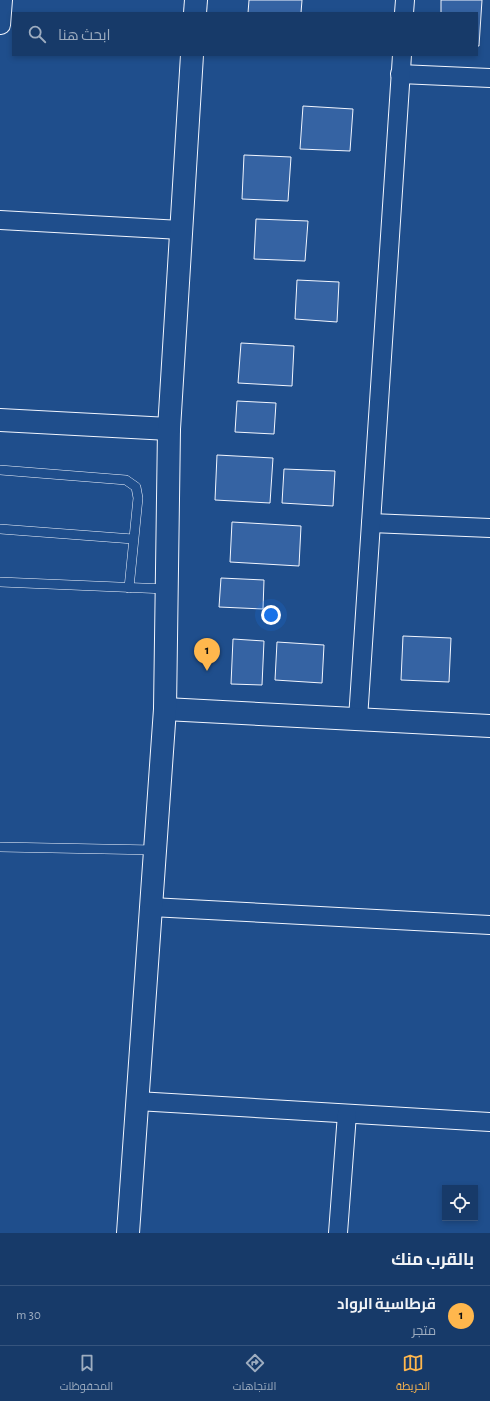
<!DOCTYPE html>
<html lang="ar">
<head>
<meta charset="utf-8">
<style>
	body { margin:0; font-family:"Alegreya Sans",Cairo,sans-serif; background:#20416f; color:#f1f3f6; direction:rtl }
	.controls { position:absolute; right:12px; bottom:12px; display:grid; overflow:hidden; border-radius:0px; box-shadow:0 2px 6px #0003 }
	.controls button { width:36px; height:36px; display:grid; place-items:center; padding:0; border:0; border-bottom:1px solid #36547d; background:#173a69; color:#f1f3f6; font:20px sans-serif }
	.you { position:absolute; left:271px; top:615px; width:14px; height:14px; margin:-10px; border:3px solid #fff; border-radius:50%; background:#1a73e8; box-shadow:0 0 0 6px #1a73e833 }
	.badge { display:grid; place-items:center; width:26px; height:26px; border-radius:50%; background:#ffb74d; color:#111; font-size:13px; font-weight:700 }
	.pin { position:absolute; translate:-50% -33px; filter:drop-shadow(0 1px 2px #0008) }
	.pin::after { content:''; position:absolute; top:21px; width:14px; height:12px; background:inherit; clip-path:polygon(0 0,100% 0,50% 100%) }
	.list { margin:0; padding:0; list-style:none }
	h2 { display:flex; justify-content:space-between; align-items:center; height:52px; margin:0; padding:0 16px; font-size:17px }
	h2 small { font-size:13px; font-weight:400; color:#9eadc0 }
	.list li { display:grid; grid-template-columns:26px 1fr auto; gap:12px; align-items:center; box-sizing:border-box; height:60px; padding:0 16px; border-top:1px solid #36547d }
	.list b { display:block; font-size:15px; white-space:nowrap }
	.list p { margin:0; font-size:13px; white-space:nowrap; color:#9eadc0 }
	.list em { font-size:13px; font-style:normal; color:#9eadc0 }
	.icon { flex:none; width:22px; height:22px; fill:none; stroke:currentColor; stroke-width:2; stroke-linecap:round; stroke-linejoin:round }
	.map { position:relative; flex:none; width:490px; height:1233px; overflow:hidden; direction:ltr }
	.search { position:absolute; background:#173a69; box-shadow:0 2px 6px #0003; left:12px; right:12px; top:12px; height:44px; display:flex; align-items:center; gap:10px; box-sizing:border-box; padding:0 14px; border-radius:0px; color:#9eadc0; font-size:15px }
	.sheet { height:112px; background:#173a69 }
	nav { display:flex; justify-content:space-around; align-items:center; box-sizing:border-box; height:56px; border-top:1px solid #36547d; background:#173a69; font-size:11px; color:#9eadc0 }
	nav a { display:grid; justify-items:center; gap:2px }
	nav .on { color:#ffb74d }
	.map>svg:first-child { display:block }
	.building { fill:#3563a3; stroke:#f2f6ff }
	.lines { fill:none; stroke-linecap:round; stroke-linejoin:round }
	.lane-casing { stroke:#f2f6ff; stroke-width:10 }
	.street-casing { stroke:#f2f6ff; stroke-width:20 }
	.secondary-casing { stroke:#f2f6ff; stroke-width:24 }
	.lane { stroke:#1f4e8c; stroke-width:9 }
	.street { stroke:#1f4e8c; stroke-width:18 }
	.secondary { stroke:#1f4e8c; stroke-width:22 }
</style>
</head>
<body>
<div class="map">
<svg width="490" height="1233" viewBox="0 0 490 1233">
	<rect width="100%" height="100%" fill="#1f4e8c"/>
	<!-- building -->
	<g class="building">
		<polygon points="249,0 302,0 301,13 248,13"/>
		<polygon points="441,0 482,0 479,46 477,46 477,13 441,13"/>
		<polygon points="303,106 353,109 350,151 300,149"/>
		<polygon points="244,155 291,157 288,201 242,199"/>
		<polygon points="256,219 308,221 305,261 254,259"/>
		<polygon points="297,280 339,282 337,322 295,319"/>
		<polygon points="241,343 294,346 292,386 238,383"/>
		<polygon points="237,401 276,403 274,434 235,432"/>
		<polygon points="217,455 273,458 270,503 215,500"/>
		<polygon points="284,469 335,471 333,506 282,503"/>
		<polygon points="232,522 301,526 299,566 230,562"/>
		<polygon points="221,578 264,580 263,609 219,607"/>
		<polygon points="403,636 451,638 449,682 401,680"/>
		<polygon points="233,639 264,641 262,685 231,684"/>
		<polygon points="277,642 324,645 322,683 275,680"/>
	</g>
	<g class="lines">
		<!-- lane casing -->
		<g class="lane-casing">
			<g id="lane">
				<polyline points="0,470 126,480 136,487 138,498 129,588"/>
				<polyline points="0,529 133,539"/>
				<polyline points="0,582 166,589"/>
				<polyline points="0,847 155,850"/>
			</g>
		</g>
		<!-- street casing -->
		<g class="street-casing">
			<g id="street">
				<polyline points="404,13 405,0"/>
				<polyline points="1,25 3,0"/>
				<polyline points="400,74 490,78"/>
				<polyline points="0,220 181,230"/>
				<polyline points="371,523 490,528"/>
				<polyline points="358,719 402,55"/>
				<polyline points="151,907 490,925"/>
				<polyline points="137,1101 490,1122"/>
				<polyline points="338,1233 347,1114"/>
			</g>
		</g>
		<!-- secondary casing -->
		<g class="secondary-casing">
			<g id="secondary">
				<polyline points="195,13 196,0"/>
				<polyline points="0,420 169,429"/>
				<polyline points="165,709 490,726"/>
				<polyline points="128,1233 165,709 169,429 192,55"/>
			</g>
		</g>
		<!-- lane -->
		<use href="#lane" class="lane"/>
		<!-- street -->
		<use href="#street" class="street"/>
		<!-- secondary -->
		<use href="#secondary" class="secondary"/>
	</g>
</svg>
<div class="controls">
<button><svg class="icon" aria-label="locate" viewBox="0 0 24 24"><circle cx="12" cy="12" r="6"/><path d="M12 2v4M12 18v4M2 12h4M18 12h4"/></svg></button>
</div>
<div class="you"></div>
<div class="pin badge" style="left:207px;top:671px">1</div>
<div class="search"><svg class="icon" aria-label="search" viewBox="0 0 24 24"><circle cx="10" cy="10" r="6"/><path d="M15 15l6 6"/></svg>ابحث هنا</div>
</div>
<section class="sheet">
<h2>بالقرب منك<small></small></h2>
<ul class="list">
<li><span class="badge">1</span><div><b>قرطاسية الرواد</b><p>متجر</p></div><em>30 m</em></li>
</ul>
</section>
<nav>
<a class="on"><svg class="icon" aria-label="map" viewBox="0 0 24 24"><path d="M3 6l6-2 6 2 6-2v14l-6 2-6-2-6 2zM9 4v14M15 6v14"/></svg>الخريطة</a>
<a><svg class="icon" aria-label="directions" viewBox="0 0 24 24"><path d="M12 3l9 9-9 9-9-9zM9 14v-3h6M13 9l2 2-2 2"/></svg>الاتجاهات</a>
<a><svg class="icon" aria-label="saved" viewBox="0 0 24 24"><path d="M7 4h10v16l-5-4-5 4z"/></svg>المحفوظات</a>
</nav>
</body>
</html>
